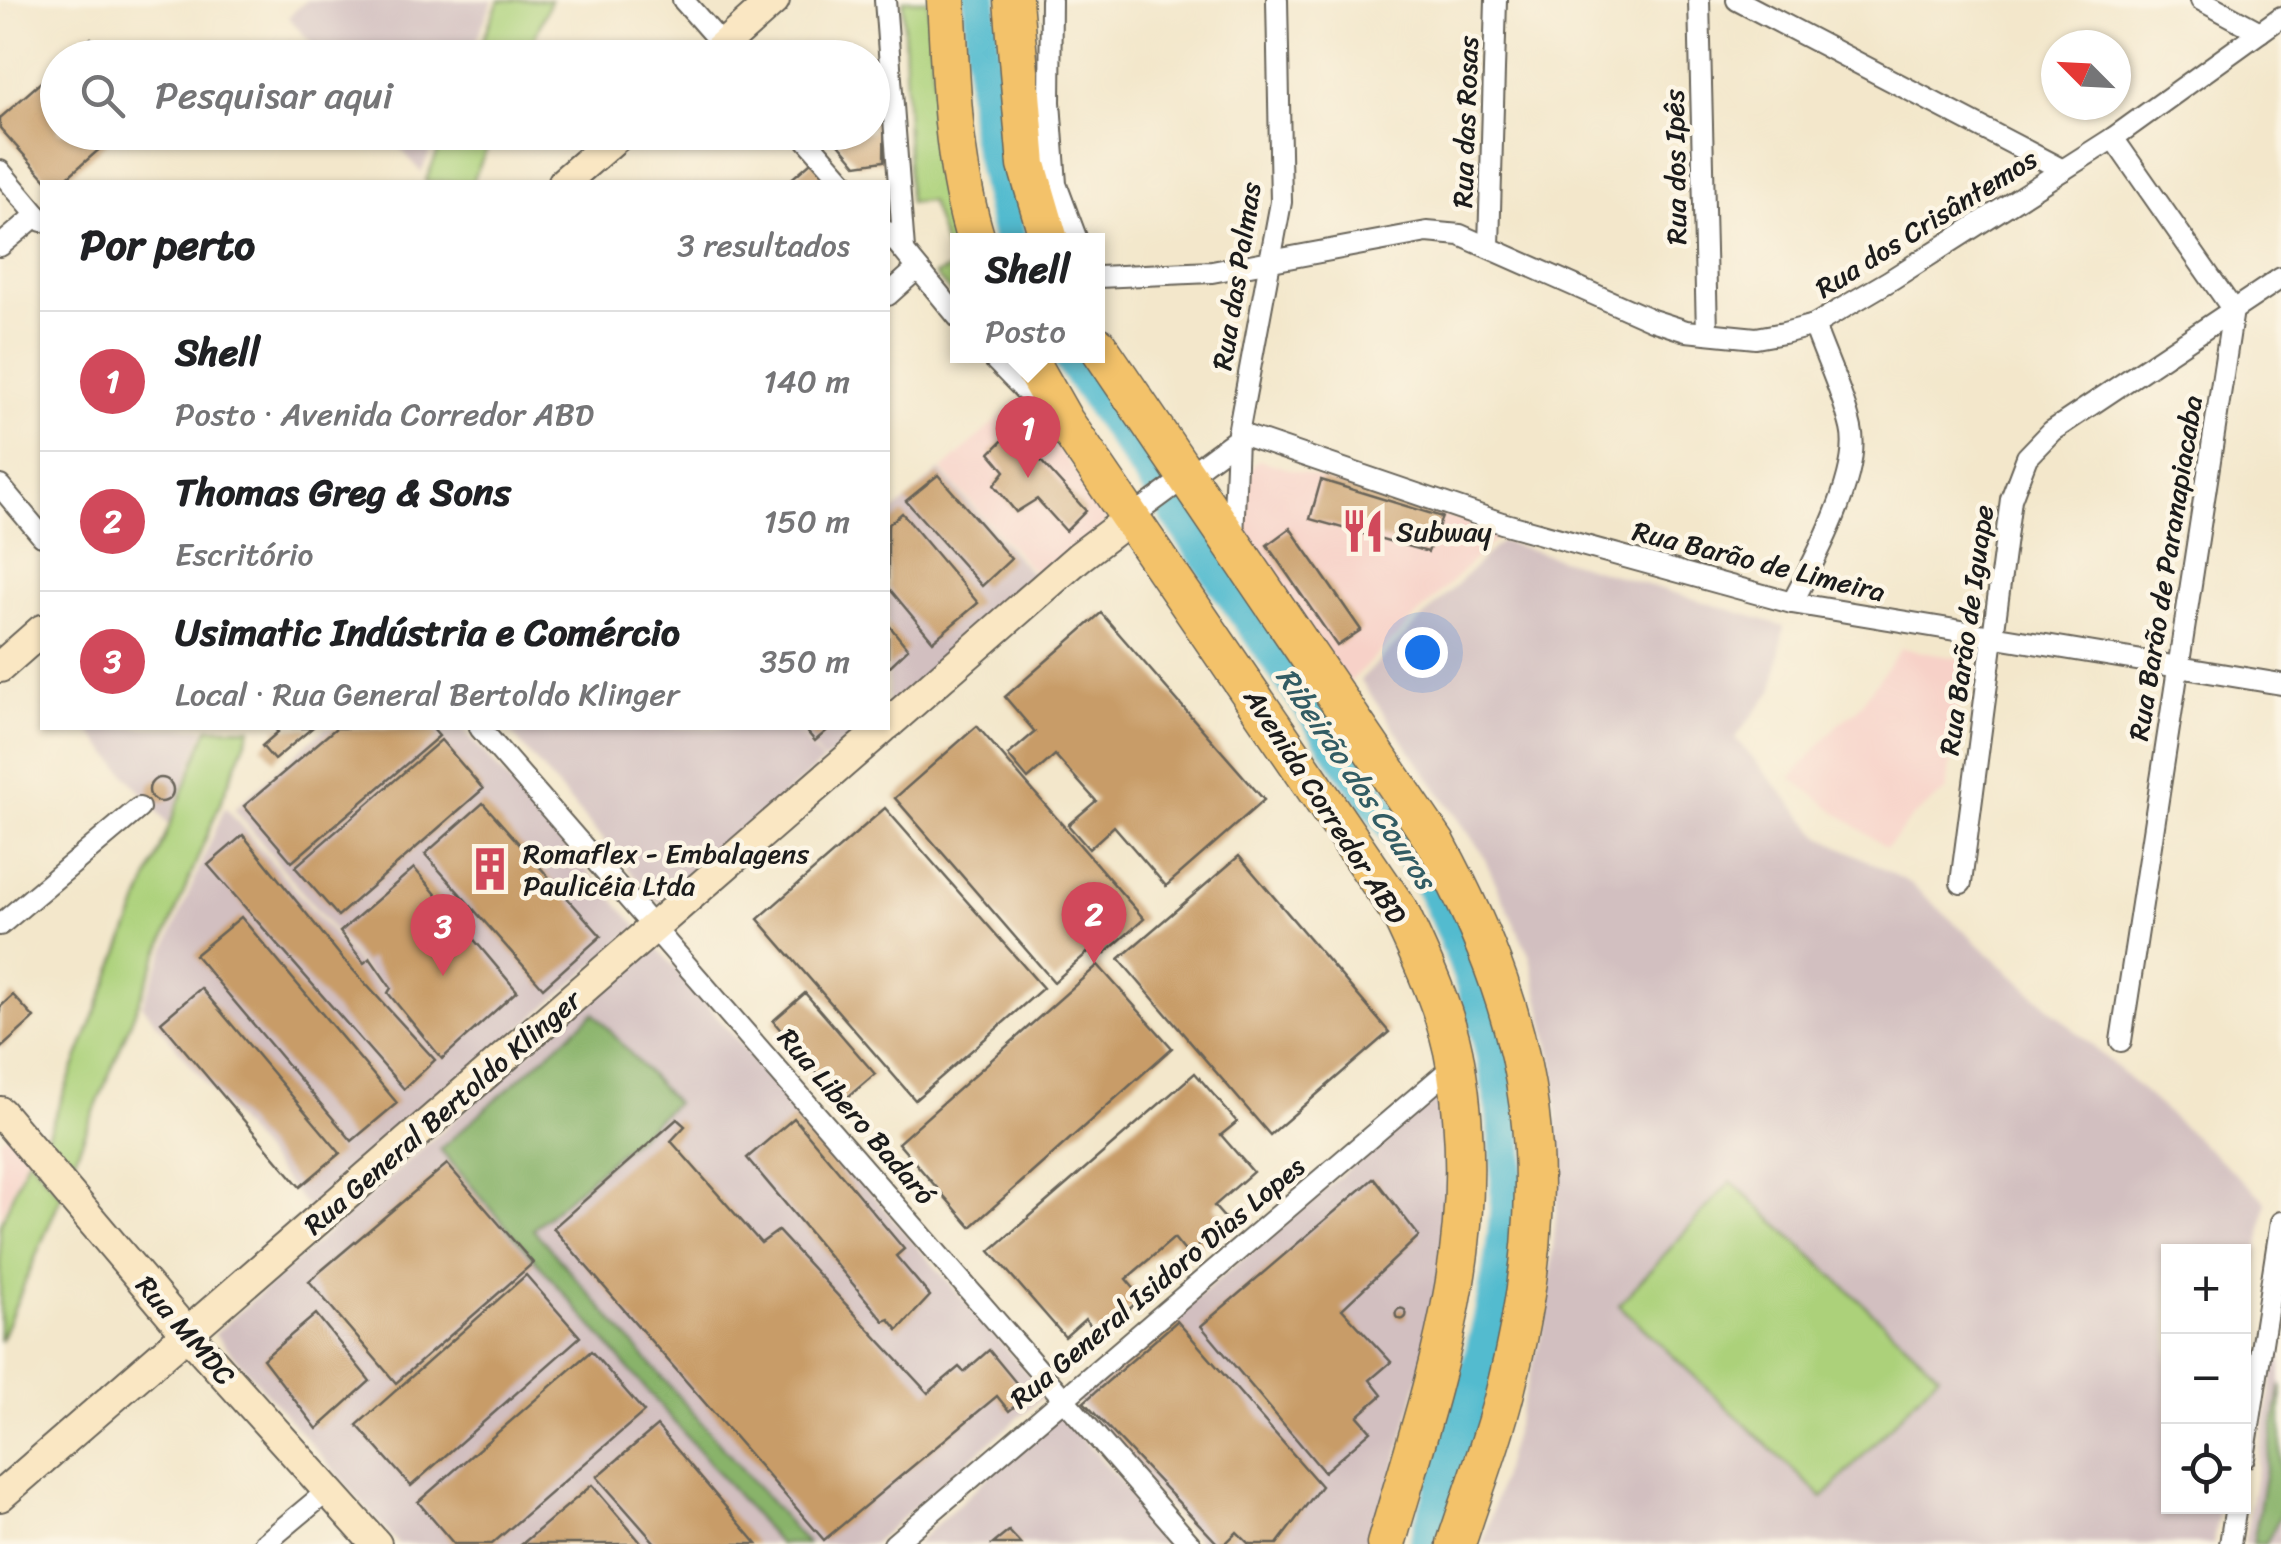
<!DOCTYPE html>
<html lang="pt">
<head>
<meta charset="utf-8">
<style>
	body { margin:0; font-family:Sriracha,sans-serif; background:#f2f2f2; color:#202124 }
	.controls { position:absolute; right:30px; bottom:30px; display:grid; overflow:hidden; border-radius:0px; box-shadow:0 2px 8px #0004 }
	.controls button { width:90px; height:90px; display:grid; place-items:center; padding:0; border:0; border-bottom:2px solid #e0e0e0; background:#fff; color:#202124; font:50px sans-serif }
	.compass { position:absolute; left:2041px; top:30px; width:90px; height:90px; border-radius:50%; background:#fff; box-shadow:0 2px 8px #0004; rotate:294deg }
	.you { position:absolute; left:1422px; top:652px; width:35px; height:35px; margin:-25px; border:8px solid #fff; border-radius:50%; background:#1a73e8; box-shadow:0 0 0 15px #1a73e833 }
	.badge { display:grid; place-items:center; width:65px; height:65px; border-radius:50%; background:#d1495b; color:#fff; font-size:32px; font-weight:700 }
	.pin { position:absolute; translate:-50% -82px; filter:drop-shadow(0 2px 5px #0008) }
	.pin::after { content:''; position:absolute; top:52px; width:35px; height:30px; background:inherit; clip-path:polygon(0 0,100% 0,50% 100%) }
	.popup { position:absolute; left:950px; top:233px; width:155px; height:130px; box-sizing:border-box; display:grid; place-content:center; border-radius:0px; background:#fff; filter:drop-shadow(0 2px 8px #0005); font-size:32px; white-space:nowrap; color:#757577 }
	.popup b { font-size:38px; color:#202124 }
	.popup::after { content:''; position:absolute; left:50%; top:100%; margin-left:-20px; border:20px solid transparent; border-top-color:#fff }
	.list { margin:0; padding:0; list-style:none }
	h2 { display:flex; justify-content:space-between; align-items:center; height:130px; margin:0; padding:0 40px; font-size:42px }
	h2 small { font-size:32px; font-weight:400; color:#757577 }
	.list li { display:grid; grid-template-columns:65px 1fr auto; gap:30px; align-items:center; box-sizing:border-box; height:140px; padding:0 40px; border-top:2px solid #e0e0e0 }
	.list b { display:block; font-size:38px; white-space:nowrap }
	.list p { margin:0; font-size:32px; white-space:nowrap; color:#757577 }
	.list em { font-size:32px; font-style:normal; color:#757577 }
	.icon { flex:none; width:55px; height:55px; fill:none; stroke:currentColor; stroke-width:2; stroke-linecap:round; stroke-linejoin:round }
	.map { position:relative; flex:none; width:2281px; height:1544px; overflow:hidden }
	.search { position:absolute; background:#fff; box-shadow:0 2px 8px #0004; left:40px; top:40px; width:850px; height:110px; display:flex; align-items:center; gap:25px; box-sizing:border-box; padding:0 35px; border-radius:55px; color:#757577; font-size:38px }
	.panel { position:absolute; background:#fff; box-shadow:0 2px 8px #0004; left:40px; top:180px; width:850px; height:550px; border-radius:0px }
	.map>svg:first-child { display:block }
	.built { fill:#f7d1c8 }
	.industrial { fill:#d2bfc0 }
	.green { fill:#acd17a; stroke:#64764b; stroke-width:2.5 }
	.forest { fill:#89b36a; stroke:#526843; stroke-width:2.5 }
	.lines { fill:none; stroke-linecap:round; stroke-linejoin:round }
	.river { stroke:#52bbcf; stroke-width:35 }
	.building { fill:#c89c68 }
	.street-casing { stroke:#676359; stroke-width:24 }
	.secondary-casing { stroke:#676359; stroke-width:34 }
	.highway-casing { stroke:#676359; stroke-width:41 }
	.street { stroke:#fff; stroke-width:20 }
	.secondary { stroke:#fae7c3; stroke-width:30 }
	.highway { stroke:#f3c26a; stroke-width:38 }
	.labels { text-anchor:middle; stroke-width:9; stroke-linejoin:round; paint-order:stroke }
	.street-label { font-size:28px; fill:#1c1c1c; stroke:#fcf5e5 }
	.poi-label { font-size:28px; fill:#1c1c1c; stroke:#fcf5e5; text-anchor:start }
	.water-label { font-size:30px; font-style:italic; fill:#325c64; stroke:#fcf5e5 }
</style>
</head>
<body>
<div class="map">
<svg width="2281" height="1544" viewBox="0 0 2281 1544">
	<rect width="100%" height="100%" fill="#fcf5e5"/>
	<filter id="ink" filterUnits="userSpaceOnUse"><feTurbulence type="fractalNoise" baseFrequency=".01" numOctaves="2"/><feDisplacementMap in="SourceGraphic" scale="20" xChannelSelector="R" yChannelSelector="G"/><feConvolveMatrix kernelMatrix="1 2 1 2 8 2 1 2 1" color-interpolation-filters="sRGB"/></filter>
	<filter id="wash" filterUnits="userSpaceOnUse"><feTurbulence type="fractalNoise" baseFrequency=".0048" numOctaves="4" result="noise"/><feDisplacementMap in="SourceGraphic" scale="40" xChannelSelector="R" yChannelSelector="G"/><feGaussianBlur stdDeviation="2.25" result="paint"/><feColorMatrix in="noise" values="0 0 0 0 0 0 0 0 0 0 0 0 0 0 0 0 0 1.4 0 .05"/><feComposite in="paint" operator="in"/></filter>
	<g filter="url(#wash)">
		<rect width="100%" height="100%" fill="#f3e7cb"/>
		<!-- built -->
		<g class="built">
			<polygon points="1019,400 1109,514 1100,531 1039,578 942,470"/>
			<polygon points="1259,460 1502,532 1347,685 1240,532 1245,474"/>
			<polygon points="1901,648 1962,659 1947,790 1912,818 1886,848 1791,778 1838,724 1856,711"/>
			<polygon points="9,1133 27,1154 0,1219 0,1140"/>
		</g>
		<!-- industrial -->
		<g class="industrial">
			<polygon points="307,0 493,0 469,58 323,57 288,17"/>
			<polygon points="387,133 438,133 421,173 421,172"/>
			<polygon points="940,470 1037,580 888,707 888,517"/>
			<polygon points="1501,541 1784,626 1773,690 1735,738 1820,836 1910,883 2266,1201 2244,1347 2244,1252 2168,1252 2168,1506 2219,1507 2213,1544 1483,1544 1546,1318 1560,1174 1554,1064 1530,957 1481,851 1360,680"/>
			<polygon points="87,728 205,728 168,824"/>
			<polygon points="325,728 462,728 638,927 310,1211 142,1005 225,807 437,1057 234,809"/>
			<polygon points="507,728 794,728 823,762 658,904"/>
			<polygon points="796,728 864,728 824,761"/>
			<polygon points="652,942 1046,1394 872,1544 398,1544 215,1334"/>
			<polygon points="1444,1088 1450,1260 1375,1544 1201,1544 1076,1400"/>
			<polygon points="2281,1329 2281,1544 2244,1544"/>
			<polygon points="1059,1412 1176,1544 915,1544"/>
		</g>
		<!-- green -->
		<g class="green">
			<polygon points="499,0 551,0 526,57 476,57"/>
			<polygon points="903,0 928,0 942,187 959,240 958,300 935,275 952,268 930,201 909,203"/>
			<polygon points="446,133 494,133 472,182 425,182"/>
			<polygon points="208,728 251,728 64,1185 39,1156"/>
			<polygon points="28,1157 61,1196 0,1342 0,1226"/>
			<polygon points="1731,1181 1939,1374 1823,1498 1619,1305"/>
		</g>
		<!-- forest -->
		<g class="forest">
			<polygon points="594,1013 675,1103 533,1229 807,1544 779,1544 440,1149"/>
			<polygon points="2281,1385 2281,1513 2266,1544 2253,1544"/>
		</g>
		<g class="lines">
			<!-- river -->
			<g class="river">
				<polyline points="980,0 987,131 1010,240"/>
				<path d="M1069 356 1428 877C1480 981 1516 1103 1506 1220 1497 1330 1457 1438 1426 1544"/>
			</g>
		</g>
		<g id="blocks">
			<!-- building -->
			<g class="building">
				<polygon points="91,38 109,58 69,58"/>
				<polygon points="58,67 58,132 119,132 62,182 48,182 0,128 0,118"/>
				<polygon points="885,93 884,161 857,165 829,132 872,132 872,99"/>
				<polygon points="730,132 760,132 742,148"/>
				<polygon points="818,156 841,182 788,182"/>
				<polygon points="1013,430 1086,511 1066,531 1037,499 1016,512 994,485 1005,471 990,453"/>
				<polygon points="938,475 1011,559 982,586 906,501"/>
				<polygon points="1321,480 1442,517 1428,552 1310,519"/>
				<polygon points="902,513 978,603 933,641 888,587 888,525"/>
				<polygon points="1290,528 1361,630 1337,646 1267,545"/>
				<polygon points="1101,613 1264,800 1166,886 1114,826 1089,849 1068,825 1096,801 1055,755 1028,779 1008,755 1035,732 1005,697"/>
				<polygon points="888,624 908,649 888,668"/>
				<polygon points="977,726 1144,919 1102,956 1094,947 1054,982 895,798"/>
				<polygon points="274,728 312,728 274,760 262,746 278,732"/>
				<polygon points="336,728 432,728 439,736 292,862 244,806"/>
				<polygon points="804,728 830,728 815,741"/>
				<polygon points="441,740 483,789 338,916 295,867"/>
				<circle cx="161" cy="790" r="12"/>
				<polygon points="483,803 601,936 543,988 425,854"/>
				<polygon points="885,808 1043,988 915,1100 758,919"/>
				<polygon points="243,835 343,959 435,1060 404,1089 208,865"/>
				<polygon points="1239,856 1389,1032 1270,1135 1119,959"/>
				<polygon points="414,868 517,991 442,1059 388,993 391,988 370,958 364,963 340,932"/>
				<polygon points="241,917 397,1103 352,1141 195,955"/>
				<polygon points="1098,965 1172,1048 971,1227 898,1143"/>
				<polygon points="201,988 340,1153 300,1187 161,1022"/>
				<polygon points="805,993 875,1074 842,1102 773,1021"/>
				<polygon points="13,995 34,1018 0,1049 0,1007"/>
				<polygon points="1195,1073 1237,1122 1221,1135 1253,1172 1214,1206 1227,1221 1188,1255 1174,1238 1126,1279 1142,1298 1099,1335 1085,1319 1065,1337 990,1251"/>
				<polygon points="794,1118 904,1249 896,1256 930,1296 898,1330 889,1319 884,1321 747,1158"/>
				<polygon points="677,1119 685,1126 671,1141 761,1243 778,1231 928,1393 959,1367 964,1372 989,1350 1027,1396 1009,1411 997,1396 824,1540 553,1228"/>
				<polygon points="447,1164 533,1263 396,1383 309,1281"/>
				<polygon points="1374,1178 1419,1236 1342,1309 1391,1362 1370,1380 1382,1395 1358,1416 1371,1431 1324,1472 1201,1326"/>
				<polygon points="526,1275 580,1337 411,1486 357,1425"/>
				<circle cx="1401" cy="1314" r="5.5"/>
				<polygon points="316,1314 370,1381 317,1429 263,1359"/>
				<polygon points="1177,1321 1321,1486 1277,1544 1249,1544 1237,1532 1225,1544 1218,1544 1084,1402"/>
				<polygon points="591,1351 644,1412 492,1544 454,1544 418,1502"/>
				<polygon points="657,1426 757,1544 656,1544 597,1477"/>
				<polygon points="592,1485 642,1544 522,1544"/>
				<polygon points="1009,1531 1021,1544 993,1544"/>
			</g>
		</g>
	</g>
	<g filter="url(#ink)">
		<use href="#blocks" fill-opacity="0" stroke="#676359" stroke-width="2.5"/>
		<g class="lines">
			<!-- street casing -->
			<g class="street-casing">
				<g id="street">
					<polyline points="683,0 734,58"/>
					<polyline points="885,0 904,250"/>
					<polyline points="1699,0 1707,333"/>
					<polyline points="1737,0 2063,170"/>
					<polyline points="2201,0 2260,32"/>
					<polyline points="1040,101 1050,102 1051,0"/>
					<polyline points="1050,102 1056,184 1077,240"/>
					<polyline points="800,132 844,182"/>
					<polyline points="2113,138 2233,310 2121,1041"/>
					<polyline points="0,171 42,221"/>
					<polyline points="888,232 958,317"/>
					<polyline points="0,246 37,215"/>
					<polyline points="1489,246 1496,0"/>
					<polyline points="1098,277 1212,272 1427,232 1460,235 1652,320 1686,331 1756,338 1784,333 1814,325 1889,281 2113,138 2281,17"/>
					<polyline points="888,295 917,269"/>
					<polyline points="991,356 1025,391 1046,402"/>
					<polyline points="1238,433 1502,523 1792,603 2281,684"/>
					<polyline points="0,486 42,536"/>
					<polyline points="1133,516 1237,439"/>
					<polyline points="1233,539 1237,439 1281,202 1277,0"/>
					<path d="M1792 603C1814 562 1862 473 1851 428 1843 393 1826 359 1814 325"/>
					<polyline points="480,728 1190,1544"/>
					<polyline points="1961,883 2011,499 2027,457 2052,431 2281,278"/>
					<polyline points="0,925 139,808"/>
					<polyline points="2244,1458 2281,1222"/>
					<polyline points="264,1544 330,1489"/>
					<polyline points="894,1544 1456,1064"/>
					<polyline points="2230,1544 2236,1506"/>
				</g>
			</g>
			<!-- secondary casing -->
			<g class="secondary-casing">
				<g id="secondary">
					<polyline points="709,58 774,0"/>
					<polyline points="564,182 622,132"/>
					<polyline points="0,667 42,630"/>
					<polyline points="888,724 1079,557 1133,516"/>
					<polyline points="0,1112 186,1332 376,1544"/>
					<polyline points="0,1496 883,728"/>
				</g>
			</g>
			<!-- highway casing -->
			<g class="highway-casing">
				<g id="highway">
					<path d="M946 0C951 81 952 163 976 240"/>
					<polyline points="1013,0 1027,165 1049,240"/>
					<path d="M1098 346 1437 845C1540 1036 1558 1181 1505 1392 1492 1444 1472 1494 1456 1544"/>
					<path d="M1027 356 1064 421 1399 911C1422 960 1448 1014 1456 1067 1485 1242 1434 1380 1386 1544"/>
				</g>
			</g>
			<!-- street -->
			<use href="#street" class="street"/>
			<!-- secondary -->
			<use href="#secondary" class="secondary"/>
			<!-- highway -->
			<use href="#highway" class="highway"/>
		</g>
	</g>
	<!-- icons -->
	<defs>
		<g id="restaurant-bare" transform="scale(3.45)"><path d="M-5-6h1v4h1v-4h1v4h1v-4h1v5L-1.5 .5V6h-2V.5L-5-1ZM5-6V6H3V1.5H1.5Q1.5-4 5-6Z" fill="#d1495b" stroke="#fcf5e5" stroke-width="2.5" paint-order="stroke"/></g>
		<g id="building-bare" transform="scale(3.45)"><path d="M-4-6H4V6H1V3H-1V6H-4ZM-2.5-4.3h1.7v1.8h-1.7ZM.8-4.3h1.7v1.8H.8ZM-2.5-1h1.7V.8h-1.7ZM.8-1h1.7V.8H.8Z" fill="#d1495b" stroke="#fcf5e5" stroke-width="2.5" paint-order="stroke"/></g>
	</defs>
	<g fill-rule="evenodd">
		<use href="#restaurant-bare" x="1363" y="531"/>
		<use href="#building-bare" x="490" y="869"/>
	</g>
	<g class="labels">
		<!-- street labels -->
		<g class="street-label">
			<text transform="translate(1465 122) rotate(-88)" y="10">Rua das Rosas</text>
			<text transform="translate(1675 167) rotate(-91)" y="10">Rua dos Ipês</text>
			<text transform="translate(1926 223) rotate(-32)" y="10">Rua dos Crisântemos</text>
			<text transform="translate(1236 276) rotate(-81)" y="10">Rua das Palmas</text>
			<text transform="translate(1759 561) rotate(14)" y="10">Rua Barão de Limeira</text>
			<text transform="translate(2165 568) rotate(-81)" y="10">Rua Barão de Paranapiacaba</text>
			<text transform="translate(1966 630) rotate(-82)" y="10">Rua Barão de Iguape</text>
			<text transform="translate(1326 806) rotate(57)" y="10">Avenida Corredor ABD</text>
			<text transform="translate(442 1112) rotate(-41)" y="10">Rua General Bertoldo Klinger</text>
			<text transform="translate(857 1116) rotate(49)" y="10">Rua Libero Badaró</text>
			<text transform="translate(1157 1282) rotate(-40)" y="10">Rua General Isidoro Dias Lopes</text>
			<text transform="translate(186 1330) rotate(49)" y="10">Rua MMDC</text>
		</g>
		<!-- poi labels -->
		<g class="poi-label">
			<text x="1396" y="541">Subway</text>
			<text x="523" y="863">Romaflex - Embalagens<tspan x="523" dy="32">Paulicéia Ltda</tspan></text>
		</g>
		<!-- water labels -->
		<g class="water-label">
			<text transform="translate(1356 778) rotate(56)" y="10">Ribeirão dos Couros</text>
		</g>
	</g>
</svg>
<div class="controls">
<button>+</button>
<button>−</button>
<button><svg class="icon" aria-label="locate" viewBox="0 0 24 24"><circle cx="12" cy="12" r="6"/><path d="M12 2v4M12 18v4M2 12h4M18 12h4"/></svg></button>
</div>
<svg class="compass" viewBox="-18 -18 36 36"><path d="M0-13l5 13h-10z" fill="#e53935"/><path d="M0 13l5-13h-10z" fill="#757577"/></svg>
<div class="you"></div>
<div class="pin badge" style="left:1028px;top:478px">1</div>
<div class="popup"><b>Shell</b>Posto</div>
<div class="pin badge" style="left:1094px;top:964px">2</div>
<div class="pin badge" style="left:443px;top:976px">3</div>
<div class="search"><svg class="icon" aria-label="search" viewBox="0 0 24 24"><circle cx="10" cy="10" r="6"/><path d="M15 15l6 6"/></svg>Pesquisar aqui</div>
<section class="panel">
<h2>Por perto<small>3 resultados</small></h2>
<ul class="list">
<li><span class="badge">1</span><div><b>Shell</b><p>Posto · Avenida Corredor ABD</p></div><em>140 m</em></li>
<li><span class="badge">2</span><div><b>Thomas Greg &amp; Sons</b><p>Escritório</p></div><em>150 m</em></li>
<li><span class="badge">3</span><div><b>Usimatic Indústria e Comércio</b><p>Local · Rua General Bertoldo Klinger</p></div><em>350 m</em></li>
</ul>
</section>
</div>
</body>
</html>
